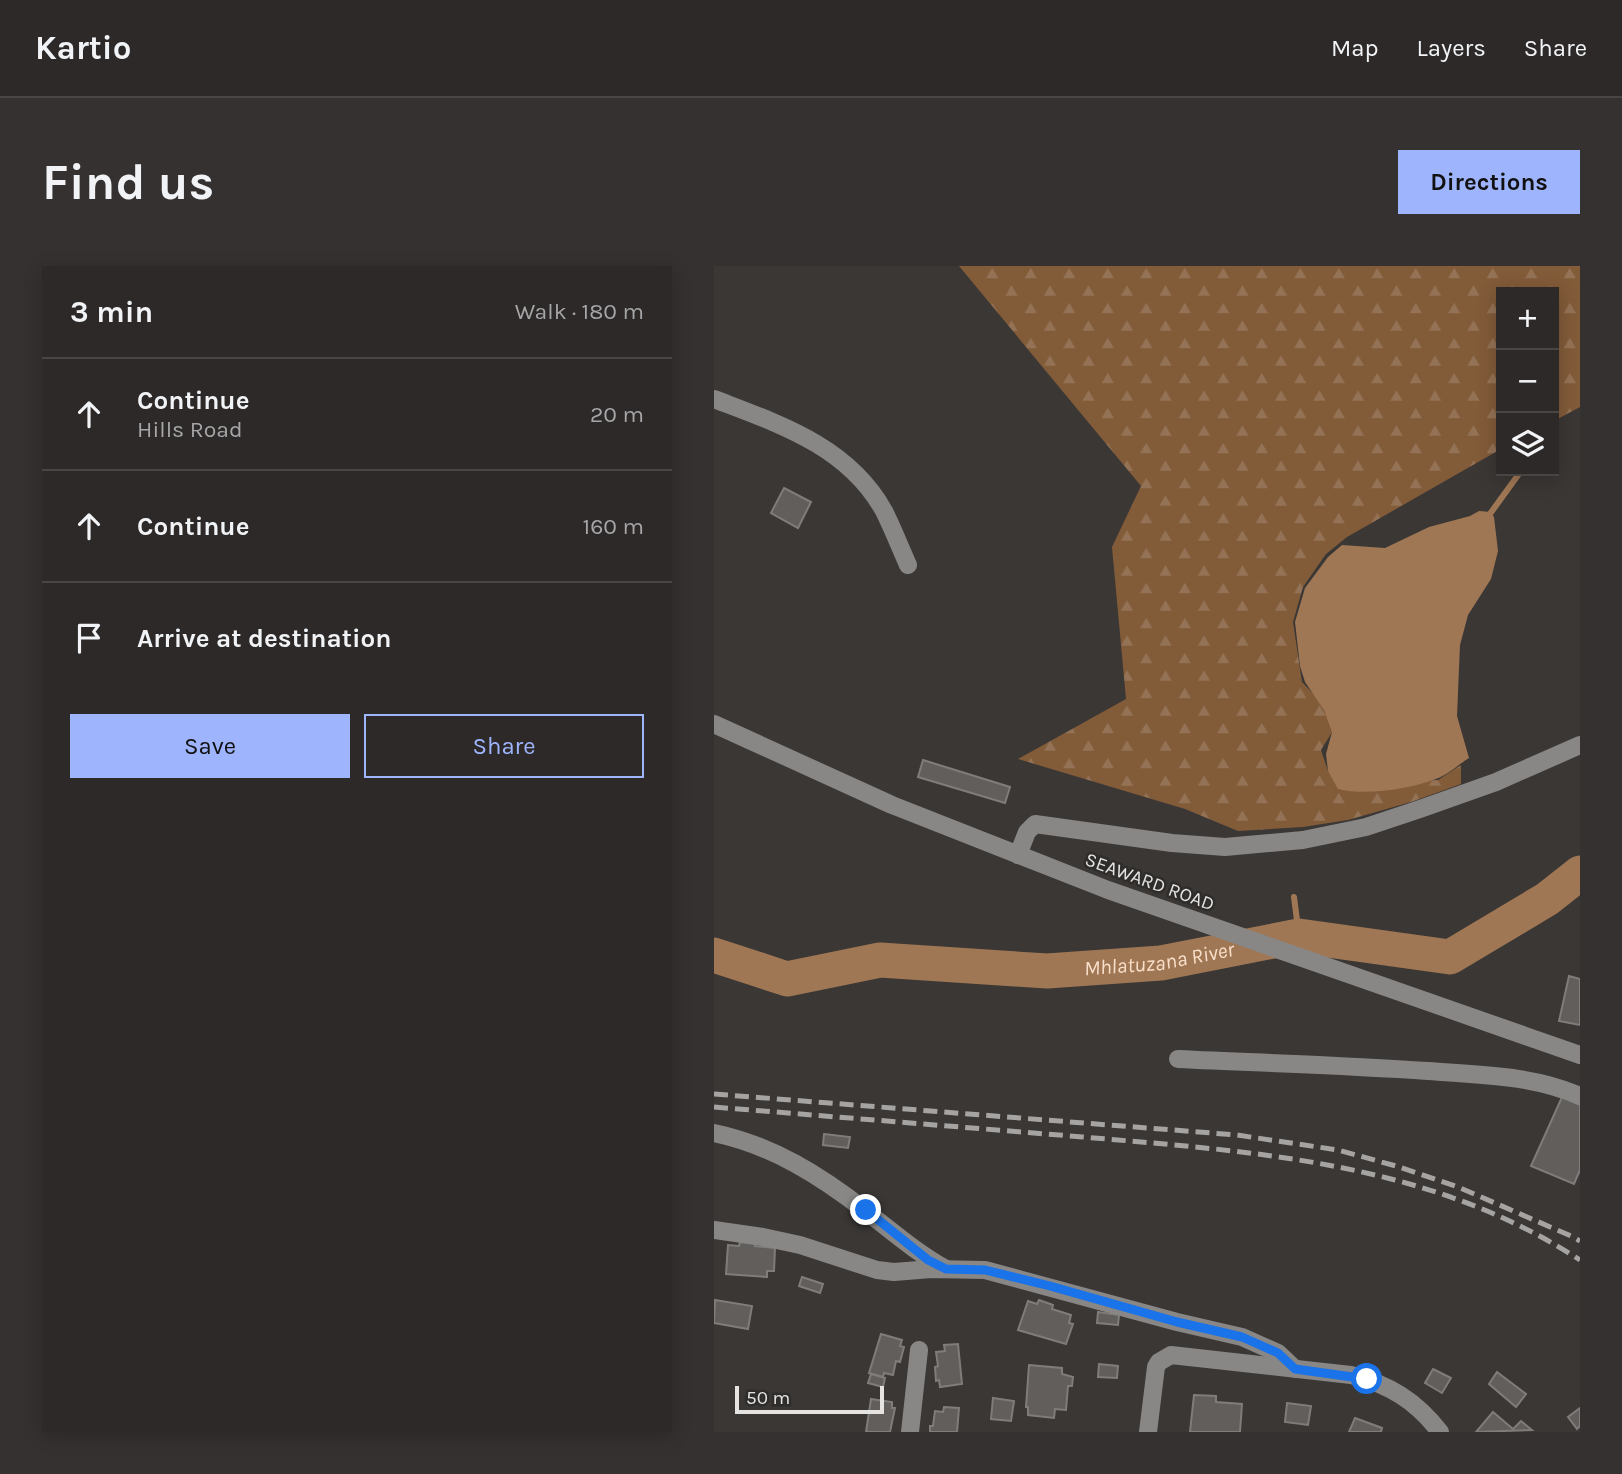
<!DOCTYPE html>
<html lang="en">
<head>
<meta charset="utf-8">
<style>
	body { margin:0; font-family:Karla,sans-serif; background:#343130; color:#f1f3f6 }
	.controls { position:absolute; right:21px; top:21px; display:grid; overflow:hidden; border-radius:0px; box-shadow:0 4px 18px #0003 }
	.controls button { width:63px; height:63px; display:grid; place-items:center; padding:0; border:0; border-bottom:2px solid #484545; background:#2c2928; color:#f1f3f6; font:35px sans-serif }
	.scale { position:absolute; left:21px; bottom:18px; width:149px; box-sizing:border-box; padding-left:7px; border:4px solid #e5e4e2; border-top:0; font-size:19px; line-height:24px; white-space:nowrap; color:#e5e4e2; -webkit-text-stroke:5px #2f2d2b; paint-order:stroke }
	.stop { position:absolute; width:21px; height:21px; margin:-16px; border:5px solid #1a73e8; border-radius:50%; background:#fff }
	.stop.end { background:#1a73e8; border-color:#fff; box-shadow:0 2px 7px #0008 }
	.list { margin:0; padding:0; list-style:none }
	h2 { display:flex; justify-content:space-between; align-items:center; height:91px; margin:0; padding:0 28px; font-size:30px }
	h2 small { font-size:23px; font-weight:400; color:#a6a6a8 }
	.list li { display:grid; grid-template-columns:46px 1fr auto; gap:21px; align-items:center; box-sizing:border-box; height:112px; padding:0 28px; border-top:2px solid #484545 }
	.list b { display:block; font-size:26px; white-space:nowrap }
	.list p { margin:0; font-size:23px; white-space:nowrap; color:#a6a6a8 }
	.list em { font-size:23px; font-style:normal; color:#a6a6a8 }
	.actions { display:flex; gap:14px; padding:21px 28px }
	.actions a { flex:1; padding:16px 0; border:2px solid #9eb4fd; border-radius:0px; text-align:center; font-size:24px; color:#9eb4fd }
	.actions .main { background:#9eb4fd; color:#111 }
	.icon { flex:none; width:38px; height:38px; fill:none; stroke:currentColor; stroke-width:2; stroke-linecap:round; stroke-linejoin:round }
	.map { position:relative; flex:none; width:866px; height:1166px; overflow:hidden; border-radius:0px }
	header { display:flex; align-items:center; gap:42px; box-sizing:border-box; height:98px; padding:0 35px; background:#2c2928; border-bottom:2px solid #484545 }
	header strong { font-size:33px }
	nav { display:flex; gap:38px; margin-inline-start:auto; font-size:24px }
	.intro { display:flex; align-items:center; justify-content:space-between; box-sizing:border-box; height:168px; padding:0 42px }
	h1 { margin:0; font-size:49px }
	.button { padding:18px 32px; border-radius:0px; background:#9eb4fd; color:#111; font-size:24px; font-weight:700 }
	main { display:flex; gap:42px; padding:0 42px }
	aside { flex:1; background:#2c2928; border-radius:0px; box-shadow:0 4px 18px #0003 }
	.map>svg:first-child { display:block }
	.forest { fill:url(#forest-firs) }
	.water { fill:#a07754 }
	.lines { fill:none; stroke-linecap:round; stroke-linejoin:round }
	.stream { stroke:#a07754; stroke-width:6 }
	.river { stroke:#a07754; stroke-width:35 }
	.building { fill:#615e5c; stroke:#7f7d7a; stroke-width:2 }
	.minor { stroke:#888786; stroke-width:18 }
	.rail { stroke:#a6a4a2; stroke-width:5; stroke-dasharray:14 7; stroke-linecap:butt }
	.route { stroke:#1a73e8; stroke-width:9 }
	.labels { text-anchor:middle; stroke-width:5; stroke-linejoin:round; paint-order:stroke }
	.street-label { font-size:19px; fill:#e5e4e2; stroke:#2f2d2b }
	.water-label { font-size:21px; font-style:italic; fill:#f9dfca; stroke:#2f2d2b }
</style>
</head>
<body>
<header>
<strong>Kartio</strong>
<nav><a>Map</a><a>Layers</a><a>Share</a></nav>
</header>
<div class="intro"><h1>Find us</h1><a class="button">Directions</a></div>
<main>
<aside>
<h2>3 min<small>Walk · 180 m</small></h2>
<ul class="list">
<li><svg class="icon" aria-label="ahead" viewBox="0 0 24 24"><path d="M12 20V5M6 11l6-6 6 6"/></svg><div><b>Continue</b><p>Hills Road</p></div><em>20 m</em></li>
<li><svg class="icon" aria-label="ahead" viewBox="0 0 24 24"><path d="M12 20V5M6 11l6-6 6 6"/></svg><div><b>Continue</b></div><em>160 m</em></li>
<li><svg class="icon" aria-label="arrive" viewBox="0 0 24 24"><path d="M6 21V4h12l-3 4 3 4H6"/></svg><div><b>Arrive at destination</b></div></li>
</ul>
<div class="actions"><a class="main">Save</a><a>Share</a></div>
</aside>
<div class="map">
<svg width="866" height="1166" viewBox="0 0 866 1166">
	<defs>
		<pattern id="forest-firs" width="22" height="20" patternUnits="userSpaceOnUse" patternTransform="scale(1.75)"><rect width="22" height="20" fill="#825b39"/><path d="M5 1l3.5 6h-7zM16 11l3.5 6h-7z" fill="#947255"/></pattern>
	</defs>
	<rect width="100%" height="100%" fill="#3a3735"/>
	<!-- forest -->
	<polygon class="forest" points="245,0 866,0 866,141 840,155 840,26 787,26 787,183 633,271 612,288 589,321 579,356 588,416 613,442 620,463 607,484 614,505 632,518 724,514 747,499 747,518 697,536 634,554 589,561 524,565 471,543 304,493 412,433 398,281 427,220"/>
	<!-- water -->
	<path class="water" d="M765 245 777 246 780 251 784 285 777 313 754 349 746 379 743 450 755 492C745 498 734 509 722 513 696 523 652 530 624 523L614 505 612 488 618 466 610 444 591 416 586 400 581 356 591 322 614 291 628 279 671 282 715 261 756 250Z"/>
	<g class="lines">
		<!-- stream -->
		<g class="stream">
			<polyline points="773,252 807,205"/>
			<polyline points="580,631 585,670"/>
		</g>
		<!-- river -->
		<path class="river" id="s1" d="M0 689 73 713 166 694 333 705 447 697 585 670 736 691 833 633 866 607"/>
	</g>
	<!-- building -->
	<g class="building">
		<polygon points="70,222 97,236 84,262 57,247"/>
		<polygon points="209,494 296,521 291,537 204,511"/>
		<polygon points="855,710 866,713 866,759 845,755"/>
		<polygon points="848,831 866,839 866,904 860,918 817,900"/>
		<polygon points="110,868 136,871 134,882 109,879"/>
		<polygon points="26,976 41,977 41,980 61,982 60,1005 53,1005 53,1011 12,1008 14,979 25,980"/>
		<polygon points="88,1011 109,1018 106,1027 85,1020"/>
		<polygon points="1,1034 38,1040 34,1063 0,1057"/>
		<polygon points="325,1034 339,1039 338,1043 357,1049 355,1057 359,1058 352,1078 304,1064 314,1035 323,1038"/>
		<polygon points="384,1046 405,1049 404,1059 383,1057"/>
		<polygon points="167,1068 188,1074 186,1080 190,1081 186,1096 182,1095 179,1109 170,1107 169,1111 155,1107"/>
		<polygon points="244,1078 248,1118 226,1121 225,1114 222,1115 221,1101 224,1100 222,1086 231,1085 230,1079"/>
		<polygon points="385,1098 404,1100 403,1112 384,1111"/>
		<polygon points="315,1099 348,1102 348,1108 359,1111 358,1120 354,1120 352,1144 341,1143 340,1152 314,1149 314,1141 312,1141"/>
		<polygon points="719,1103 737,1112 728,1127 711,1117"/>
		<polygon points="783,1106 812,1128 802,1141 775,1118"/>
		<polygon points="157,1108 171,1112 169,1121 154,1117"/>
		<polygon points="480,1129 502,1130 502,1136 528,1138 526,1166 476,1166"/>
		<polygon points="279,1132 300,1135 297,1155 277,1153"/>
		<polygon points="157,1133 178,1136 178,1142 181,1142 176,1166 152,1166"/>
		<polygon points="573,1137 597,1140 594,1159 571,1156"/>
		<polygon points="230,1141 245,1142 243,1166 216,1166 216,1160 219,1160 221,1145 229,1146"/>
		<polygon points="866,1142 866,1160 863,1163 854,1151"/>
		<polygon points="779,1146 799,1163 807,1155 818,1164 762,1166"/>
		<polygon points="641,1152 668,1162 667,1166 635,1166"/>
	</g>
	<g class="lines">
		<!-- minor -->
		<g class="minor">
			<path d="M0 133C65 158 134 180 170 245 179 263 186 281 194 299"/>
			<polyline points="0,458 178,539 394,624 866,789"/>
			<polyline points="304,589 313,566 321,558 458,577 511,581 589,574 652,561 706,543 782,516 866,479"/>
			<path d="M464 793C547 797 631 799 714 805 765 809 819 809 866 830"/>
			<path d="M0 867C58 879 107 910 153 946 179 966 203 987 232 1003"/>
			<polyline points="0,964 49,971 86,979 163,1004 180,1006 217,1003 271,1004 463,1056 528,1071 564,1087 581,1103"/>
			<polyline points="196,1166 205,1084"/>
			<path d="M434 1166 442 1101 445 1096 457 1089 637 1109C675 1118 702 1135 726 1166"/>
		</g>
		<!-- rail -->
		<g class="rail">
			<polyline points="0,828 523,869 624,884 682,900 744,921 857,970 866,975"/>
			<path d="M0 841C123 851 246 861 369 871 543 886 715 896 866 994"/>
		</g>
	</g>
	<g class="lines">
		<!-- route -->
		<polyline class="route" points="152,944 214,994 232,1003 271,1004 336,1020 463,1056 528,1071 564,1087 581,1103 653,1113"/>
	</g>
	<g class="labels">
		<!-- street labels -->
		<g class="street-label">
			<text transform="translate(436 615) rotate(20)" y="7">SEAWARD ROAD</text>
		</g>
		<!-- water labels -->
		<g class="water-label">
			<text dy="7" stroke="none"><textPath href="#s1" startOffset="452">Mhlatuzana River</textPath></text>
		</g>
	</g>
</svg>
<div class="controls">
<button>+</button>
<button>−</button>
<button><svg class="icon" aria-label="layers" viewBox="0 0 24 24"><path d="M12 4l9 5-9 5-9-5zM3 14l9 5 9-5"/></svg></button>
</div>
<div class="scale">50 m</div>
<div class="stop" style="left:653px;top:1113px"></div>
<div class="stop end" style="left:152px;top:944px"></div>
</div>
</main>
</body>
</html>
